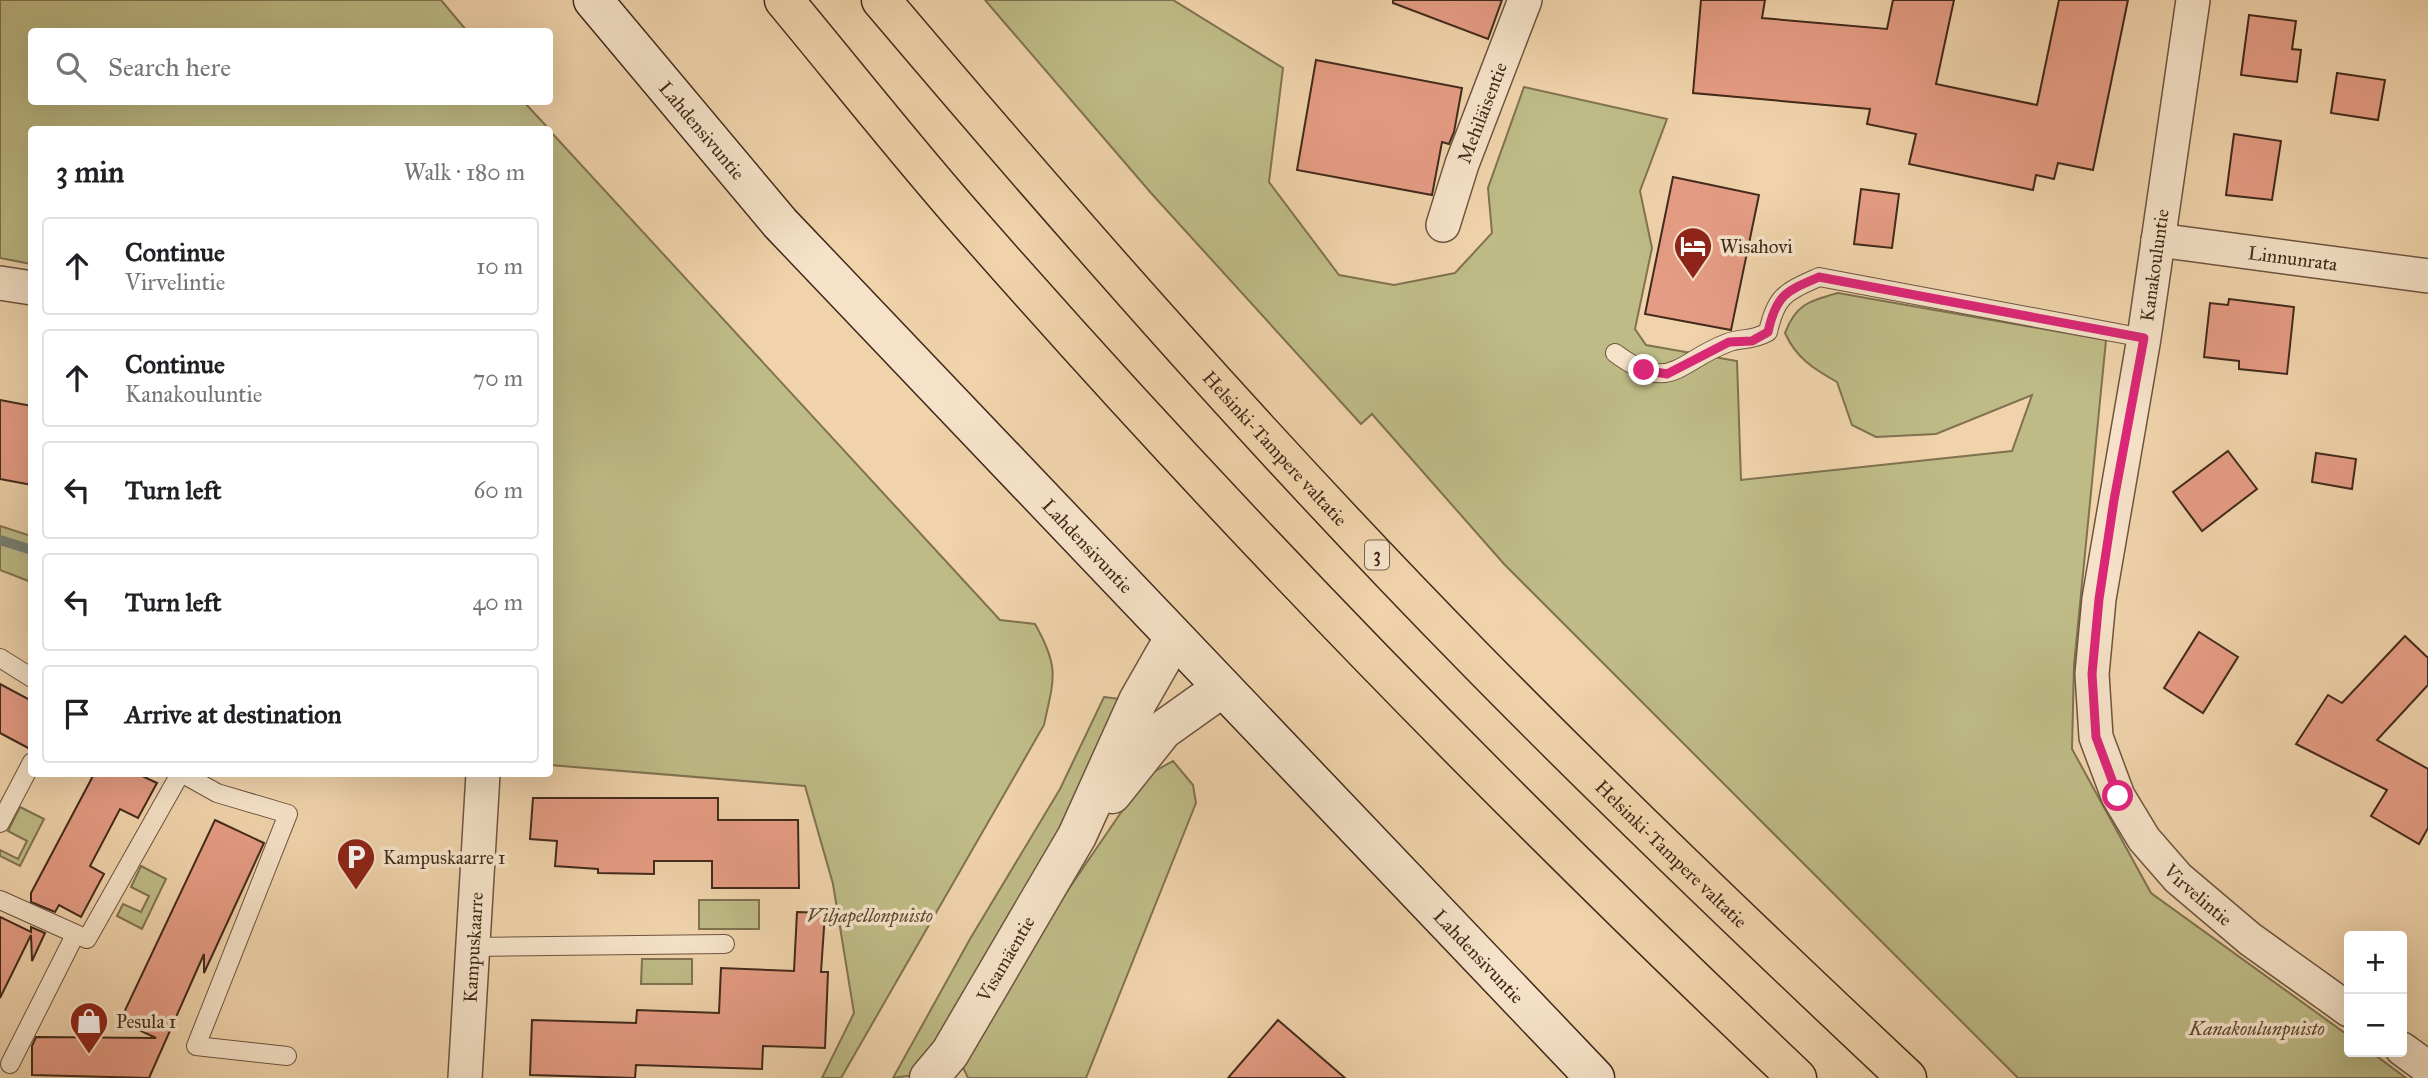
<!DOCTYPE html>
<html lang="en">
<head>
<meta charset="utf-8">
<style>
	body { margin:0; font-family:"IM FELL Great Primer",serif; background:#f2f2f2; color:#202124 }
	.controls { position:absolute; right:21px; bottom:21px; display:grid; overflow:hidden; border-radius:7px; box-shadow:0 7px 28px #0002 }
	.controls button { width:63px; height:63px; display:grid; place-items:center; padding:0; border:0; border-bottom:2px solid #e0e0e0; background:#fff; color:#202124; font:35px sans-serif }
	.stop { position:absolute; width:21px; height:21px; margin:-16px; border:5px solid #db2777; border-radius:50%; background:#fff }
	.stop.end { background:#db2777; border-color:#fff; box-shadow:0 2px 7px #0008 }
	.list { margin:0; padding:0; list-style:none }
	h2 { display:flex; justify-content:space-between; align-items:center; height:91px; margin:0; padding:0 28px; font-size:30px }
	h2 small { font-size:23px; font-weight:400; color:#757577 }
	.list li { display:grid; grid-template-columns:46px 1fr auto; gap:21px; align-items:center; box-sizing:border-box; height:98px; margin:0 14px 14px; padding:0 14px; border:2px solid #e0e0e0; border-radius:7px }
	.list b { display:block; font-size:26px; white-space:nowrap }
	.list p { margin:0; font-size:23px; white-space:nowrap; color:#757577 }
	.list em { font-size:23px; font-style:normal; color:#757577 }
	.icon { flex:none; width:38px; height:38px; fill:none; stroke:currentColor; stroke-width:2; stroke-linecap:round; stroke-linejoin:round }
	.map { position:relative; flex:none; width:2428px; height:1078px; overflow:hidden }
	.search { position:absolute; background:#fff; box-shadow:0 7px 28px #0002; left:28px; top:28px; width:525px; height:77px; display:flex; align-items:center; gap:18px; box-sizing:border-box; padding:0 24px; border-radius:7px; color:#757577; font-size:26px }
	.panel { position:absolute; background:#fff; box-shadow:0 7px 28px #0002; left:28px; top:126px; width:525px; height:651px; border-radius:7px }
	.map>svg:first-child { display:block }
	.green { fill:#bebb86; stroke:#807250; stroke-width:2 }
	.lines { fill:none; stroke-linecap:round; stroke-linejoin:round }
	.stream { stroke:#777f73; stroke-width:10 }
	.building { fill:#e59c84; stroke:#422a1b; stroke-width:2 }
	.service-casing { stroke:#6e543f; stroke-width:20 }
	.minor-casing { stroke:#6e543f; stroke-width:36 }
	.tertiary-casing { stroke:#6e543f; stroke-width:41 }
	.secondary-casing { stroke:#422a1b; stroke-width:41 }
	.motorway-casing { stroke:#422a1b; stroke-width:41 }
	.service { stroke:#f5e2c8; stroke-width:18 }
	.minor { stroke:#f5e2c8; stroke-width:33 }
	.tertiary { stroke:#f5e2c8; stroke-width:38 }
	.secondary { stroke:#f5e2c8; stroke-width:38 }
	.motorway { stroke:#f0d3ab; stroke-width:38 }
	.route { stroke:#db2777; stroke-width:9 }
	.labels { text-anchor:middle; stroke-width:7; stroke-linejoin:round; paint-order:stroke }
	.shield { fill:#f5e2c8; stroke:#78614f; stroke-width:2 }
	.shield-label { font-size:18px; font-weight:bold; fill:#422a1b }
	.street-label { font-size:19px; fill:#422a1b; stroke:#f5e2c8 }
	.poi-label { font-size:19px; fill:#422a1b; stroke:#f5e2c8; text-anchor:start }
	.park-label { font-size:19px; font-style:italic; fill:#5b4730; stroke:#f5e2c8 }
</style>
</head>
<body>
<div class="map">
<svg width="2428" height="1078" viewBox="0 0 2428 1078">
	<rect width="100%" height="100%" fill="#f0d3ab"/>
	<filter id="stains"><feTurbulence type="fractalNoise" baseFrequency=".00286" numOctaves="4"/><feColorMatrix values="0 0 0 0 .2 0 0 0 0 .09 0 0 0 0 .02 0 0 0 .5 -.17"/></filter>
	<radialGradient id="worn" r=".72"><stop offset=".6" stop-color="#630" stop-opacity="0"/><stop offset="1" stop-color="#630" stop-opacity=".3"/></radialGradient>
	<!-- green -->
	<g class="green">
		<polygon points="0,0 441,0 467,31 32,32 32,102 524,102 549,129 32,130 31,264 0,258"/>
		<path d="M985 0H1173L1283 68 1269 182 1339 275 1394 285 1455 273 1492 233 1488 188 1524 87 1667 119 1640 191 1652 248 1635 329 1646 345 1737 361 1741 480 2012 451 2032 395 1936 434 1876 437 1852 425 1837 382C1814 369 1796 358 1785 333 1796 304 1809 301 1838 293L2106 340 2074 665 2072 749 2151 893 2349 1036V1052H2371L2406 1078H2018L1504 564 1372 414 1361 424 1151 193Z"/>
		<path d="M550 131 1000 620 1035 624C1060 668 1054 678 1044 725L841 1078H822L854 1013 833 884 805 786 550 765Z"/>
		<polygon points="0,526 31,536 31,582 0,570"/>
		<polygon points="1104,697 1120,699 1071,821 914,1075 893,1078 970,939 1060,789"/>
		<polygon points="1173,761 1193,785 1196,803 1086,1078 968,1078 961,1063 1033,941 1146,776"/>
		<polygon points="20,807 44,819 20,866 0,856 0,850 18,859 27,841 8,831"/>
		<polygon points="141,866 166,879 142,929 117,916 123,904 141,912 149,896 131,887"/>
		<rect x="699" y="900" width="60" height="29"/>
		<polygon points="642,959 692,959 692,984 641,984"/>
	</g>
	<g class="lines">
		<!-- stream -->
		<polyline class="stream" points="0,540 32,550"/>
	</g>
	<!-- building -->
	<g class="building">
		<polygon points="1393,0 1502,0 1488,39 1393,3"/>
		<polygon points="1701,0 1765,0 1762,18 1887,29 1893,0 1954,0 1936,84 2037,105 2059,0 2128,0 2093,170 2058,163 2054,179 2036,175 2033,190 1909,164 1916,134 1867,124 1870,109 1693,93"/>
		<polygon points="2249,15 2296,21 2292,49 2301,50 2297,82 2241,75"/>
		<polygon points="1316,60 1462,88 1454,132 1449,144 1442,142 1432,195 1297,170"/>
		<polygon points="2337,73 2385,80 2378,120 2331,113"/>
		<polygon points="2234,134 2281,141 2272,200 2226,195"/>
		<polygon points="1673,177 1759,195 1731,330 1645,314"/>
		<polygon points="1861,189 1899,194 1892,248 1854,244"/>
		<polygon points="2229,299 2294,307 2287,374 2239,369 2239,361 2204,357 2210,303 2228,305"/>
		<polygon points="0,400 32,406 32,485 0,479"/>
		<polygon points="2228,451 2257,489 2202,531 2173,492"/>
		<polygon points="2316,453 2356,459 2352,489 2312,482"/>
		<polygon points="2199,632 2238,657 2203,713 2164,688"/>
		<polygon points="2405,636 2428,658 2428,685 2377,740 2428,769 2428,828 2419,844 2371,816 2387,790 2296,744 2328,695 2342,703"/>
		<polygon points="0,684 32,701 32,750 0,733"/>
		<polygon points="94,774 138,774 157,783 138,818 120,809 90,866 104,874 81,917 59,905 55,912 31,902 31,893"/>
		<polygon points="533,798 718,798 718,820 798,820 799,888 712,888 712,861 654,861 654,874 598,873 598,869 555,866 557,841 530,839"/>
		<polygon points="215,820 264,843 204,973 204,954 149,1078 32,1075 32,1046 36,1037 156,1038 120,1021"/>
		<polygon points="797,912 825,913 821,972 828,972 825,1048 763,1046 762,1069 636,1065 635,1078 530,1075 532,1020 636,1023 637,1010 719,1013 721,968 794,971"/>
		<polygon points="0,917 31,932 31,927 45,933 32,961 31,935 0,998"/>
		<polygon points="1278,1020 1345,1078 1228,1078"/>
	</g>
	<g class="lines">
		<!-- service casing -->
		<g class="service-casing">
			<g id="service">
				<path d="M1615 353C1671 395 1677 362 1727 343 1742 337 1750 342 1768 332 1776 295 1786 292 1819 277L2144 338"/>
				<polyline points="0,658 32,678"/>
				<polyline points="183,774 217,793 288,814 196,1046 287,1056"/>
				<polyline points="0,823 32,762"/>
				<polyline points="0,900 87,939 180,774"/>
				<polyline points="474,947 725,944"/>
				<polyline points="10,1064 75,935"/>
			</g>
		</g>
		<!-- minor casing -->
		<g class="minor-casing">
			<g id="minor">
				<path id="s1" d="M2193 0 2144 338 2099 599 2092 674 2096 737 2118 796 2144 839 2178 878 2250 939 2349 1010"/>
				<path id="s2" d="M1443 225 1462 164 1525 0"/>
				<path id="s3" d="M2158 240 2428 276"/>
				<polyline points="0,283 32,288"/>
				<polyline points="2402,1049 2428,1068"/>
				<path id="s4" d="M465 1078 483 774"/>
			</g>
		</g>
		<!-- tertiary casing -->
		<g class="tertiary-casing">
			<g id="tertiary">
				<polyline points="1112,794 1163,730 1222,688"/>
				<path id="s5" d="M929 1078 950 1053 1077 836 1138 701 1174 638"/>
			</g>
		</g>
		<!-- secondary casing -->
		<g class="secondary-casing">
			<g id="secondary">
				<path id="s6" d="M593 0 780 223 1595 1078"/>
			</g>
		</g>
		<!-- motorway casing -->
		<g class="motorway-casing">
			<g id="motorway">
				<path d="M784 0C843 71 900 143 960 212 1224 514 1506 802 1797 1078"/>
				<path id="s7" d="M881 0C1071 224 1266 446 1472 656 1613 800 1760 940 1907 1078"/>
			</g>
		</g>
		<!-- service -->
		<use href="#service" class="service"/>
		<!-- minor -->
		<use href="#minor" class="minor"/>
		<!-- tertiary -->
		<use href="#tertiary" class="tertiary"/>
		<!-- secondary -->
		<use href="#secondary" class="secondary"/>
		<!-- motorway -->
		<use href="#motorway" class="motorway"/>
	</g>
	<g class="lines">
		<!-- route -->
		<path class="route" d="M1644 370 1667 374 1729 342 1752 341 1768 332C1776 295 1786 291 1819 277L2144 338 2114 500 2099 599 2092 674 2096 737 2118 796"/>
	</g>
	<!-- icons -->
	<defs>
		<g id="hotel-pin" transform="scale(2.0125)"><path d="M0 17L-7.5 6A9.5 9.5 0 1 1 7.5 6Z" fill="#8f2418" stroke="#f5e2c8"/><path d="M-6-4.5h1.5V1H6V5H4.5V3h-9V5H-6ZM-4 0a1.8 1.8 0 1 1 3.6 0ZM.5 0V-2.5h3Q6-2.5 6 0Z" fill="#fff"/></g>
		<g id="parking-pin" transform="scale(2.0125)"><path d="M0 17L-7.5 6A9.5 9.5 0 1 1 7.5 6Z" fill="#8f2418" stroke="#f5e2c8"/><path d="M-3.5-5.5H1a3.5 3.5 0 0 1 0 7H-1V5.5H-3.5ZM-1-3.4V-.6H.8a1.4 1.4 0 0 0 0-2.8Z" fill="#fff"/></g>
		<g id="shop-pin" transform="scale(2.0125)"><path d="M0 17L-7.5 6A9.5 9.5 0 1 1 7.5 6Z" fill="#8f2418" stroke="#f5e2c8"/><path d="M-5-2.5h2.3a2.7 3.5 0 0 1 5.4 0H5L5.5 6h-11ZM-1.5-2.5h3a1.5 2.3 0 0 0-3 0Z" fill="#fff"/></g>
	</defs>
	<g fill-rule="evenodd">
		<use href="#hotel-pin" x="1693" y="246"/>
		<use href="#parking-pin" x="356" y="857"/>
		<use href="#shop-pin" x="89" y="1021"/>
	</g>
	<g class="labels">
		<!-- shield labels -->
		<rect class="shield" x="1365" y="540.5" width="24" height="29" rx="5"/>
		<g class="shield-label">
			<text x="1377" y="561">3</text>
		</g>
		<!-- street labels -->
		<g class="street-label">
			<text dy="7" stroke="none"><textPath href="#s2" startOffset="119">Mehiläisentie</textPath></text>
			<text dy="7" stroke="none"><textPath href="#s6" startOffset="170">Lahdensivuntie</textPath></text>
			<text dy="7" stroke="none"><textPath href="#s3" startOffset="136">Linnunrata</textPath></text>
			<text transform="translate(2154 265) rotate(-82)" y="7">Kanakouluntie</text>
			<text dy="7" stroke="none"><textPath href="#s7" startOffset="597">Helsinki-Tampere valtatie</textPath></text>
			<text dy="7" stroke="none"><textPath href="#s6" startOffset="737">Lahdensivuntie</textPath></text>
			<text dy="7" stroke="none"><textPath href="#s7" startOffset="1164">Helsinki-Tampere valtatie</textPath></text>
			<text dy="7" stroke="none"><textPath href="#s1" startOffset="936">Virvelintie</textPath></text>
			<text dy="7" stroke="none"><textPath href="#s4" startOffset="131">Kampuskaarre</textPath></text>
			<text dy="7" stroke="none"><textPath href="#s6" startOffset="1304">Lahdensivuntie</textPath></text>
			<text dy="7" stroke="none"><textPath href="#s5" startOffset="142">Visamäentie</textPath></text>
		</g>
		<!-- poi labels -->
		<g class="poi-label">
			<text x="1720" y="253">Wisahovi</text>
			<text x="383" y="864">Kampuskaarre 1</text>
			<text x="116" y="1028">Pesula 1</text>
		</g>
		<!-- park labels -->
		<g class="park-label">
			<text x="870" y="922">Viljapellonpuisto</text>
			<text x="2257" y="1035">Kanakoulunpuisto</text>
		</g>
	</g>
	<rect width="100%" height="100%" filter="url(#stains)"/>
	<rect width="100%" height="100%" fill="url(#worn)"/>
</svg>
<div class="controls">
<button>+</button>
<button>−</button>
</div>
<div class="stop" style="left:2118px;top:796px"></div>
<div class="stop end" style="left:1644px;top:370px"></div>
<div class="search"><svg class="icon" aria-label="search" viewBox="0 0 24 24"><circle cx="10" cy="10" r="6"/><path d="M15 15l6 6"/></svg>Search here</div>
<section class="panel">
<h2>3 min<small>Walk · 180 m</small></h2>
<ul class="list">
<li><svg class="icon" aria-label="ahead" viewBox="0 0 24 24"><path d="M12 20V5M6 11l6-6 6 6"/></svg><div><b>Continue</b><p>Virvelintie</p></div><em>10 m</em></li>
<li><svg class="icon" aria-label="ahead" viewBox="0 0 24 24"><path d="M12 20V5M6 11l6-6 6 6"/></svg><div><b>Continue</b><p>Kanakouluntie</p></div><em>70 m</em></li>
<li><svg class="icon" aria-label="left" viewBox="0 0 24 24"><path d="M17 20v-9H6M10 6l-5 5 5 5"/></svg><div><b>Turn left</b></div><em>60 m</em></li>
<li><svg class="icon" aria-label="left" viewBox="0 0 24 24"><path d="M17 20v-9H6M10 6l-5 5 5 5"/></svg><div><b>Turn left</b></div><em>40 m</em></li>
<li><svg class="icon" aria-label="arrive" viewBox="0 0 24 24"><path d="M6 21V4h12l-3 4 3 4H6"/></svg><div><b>Arrive at destination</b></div></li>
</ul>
</section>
</div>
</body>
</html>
